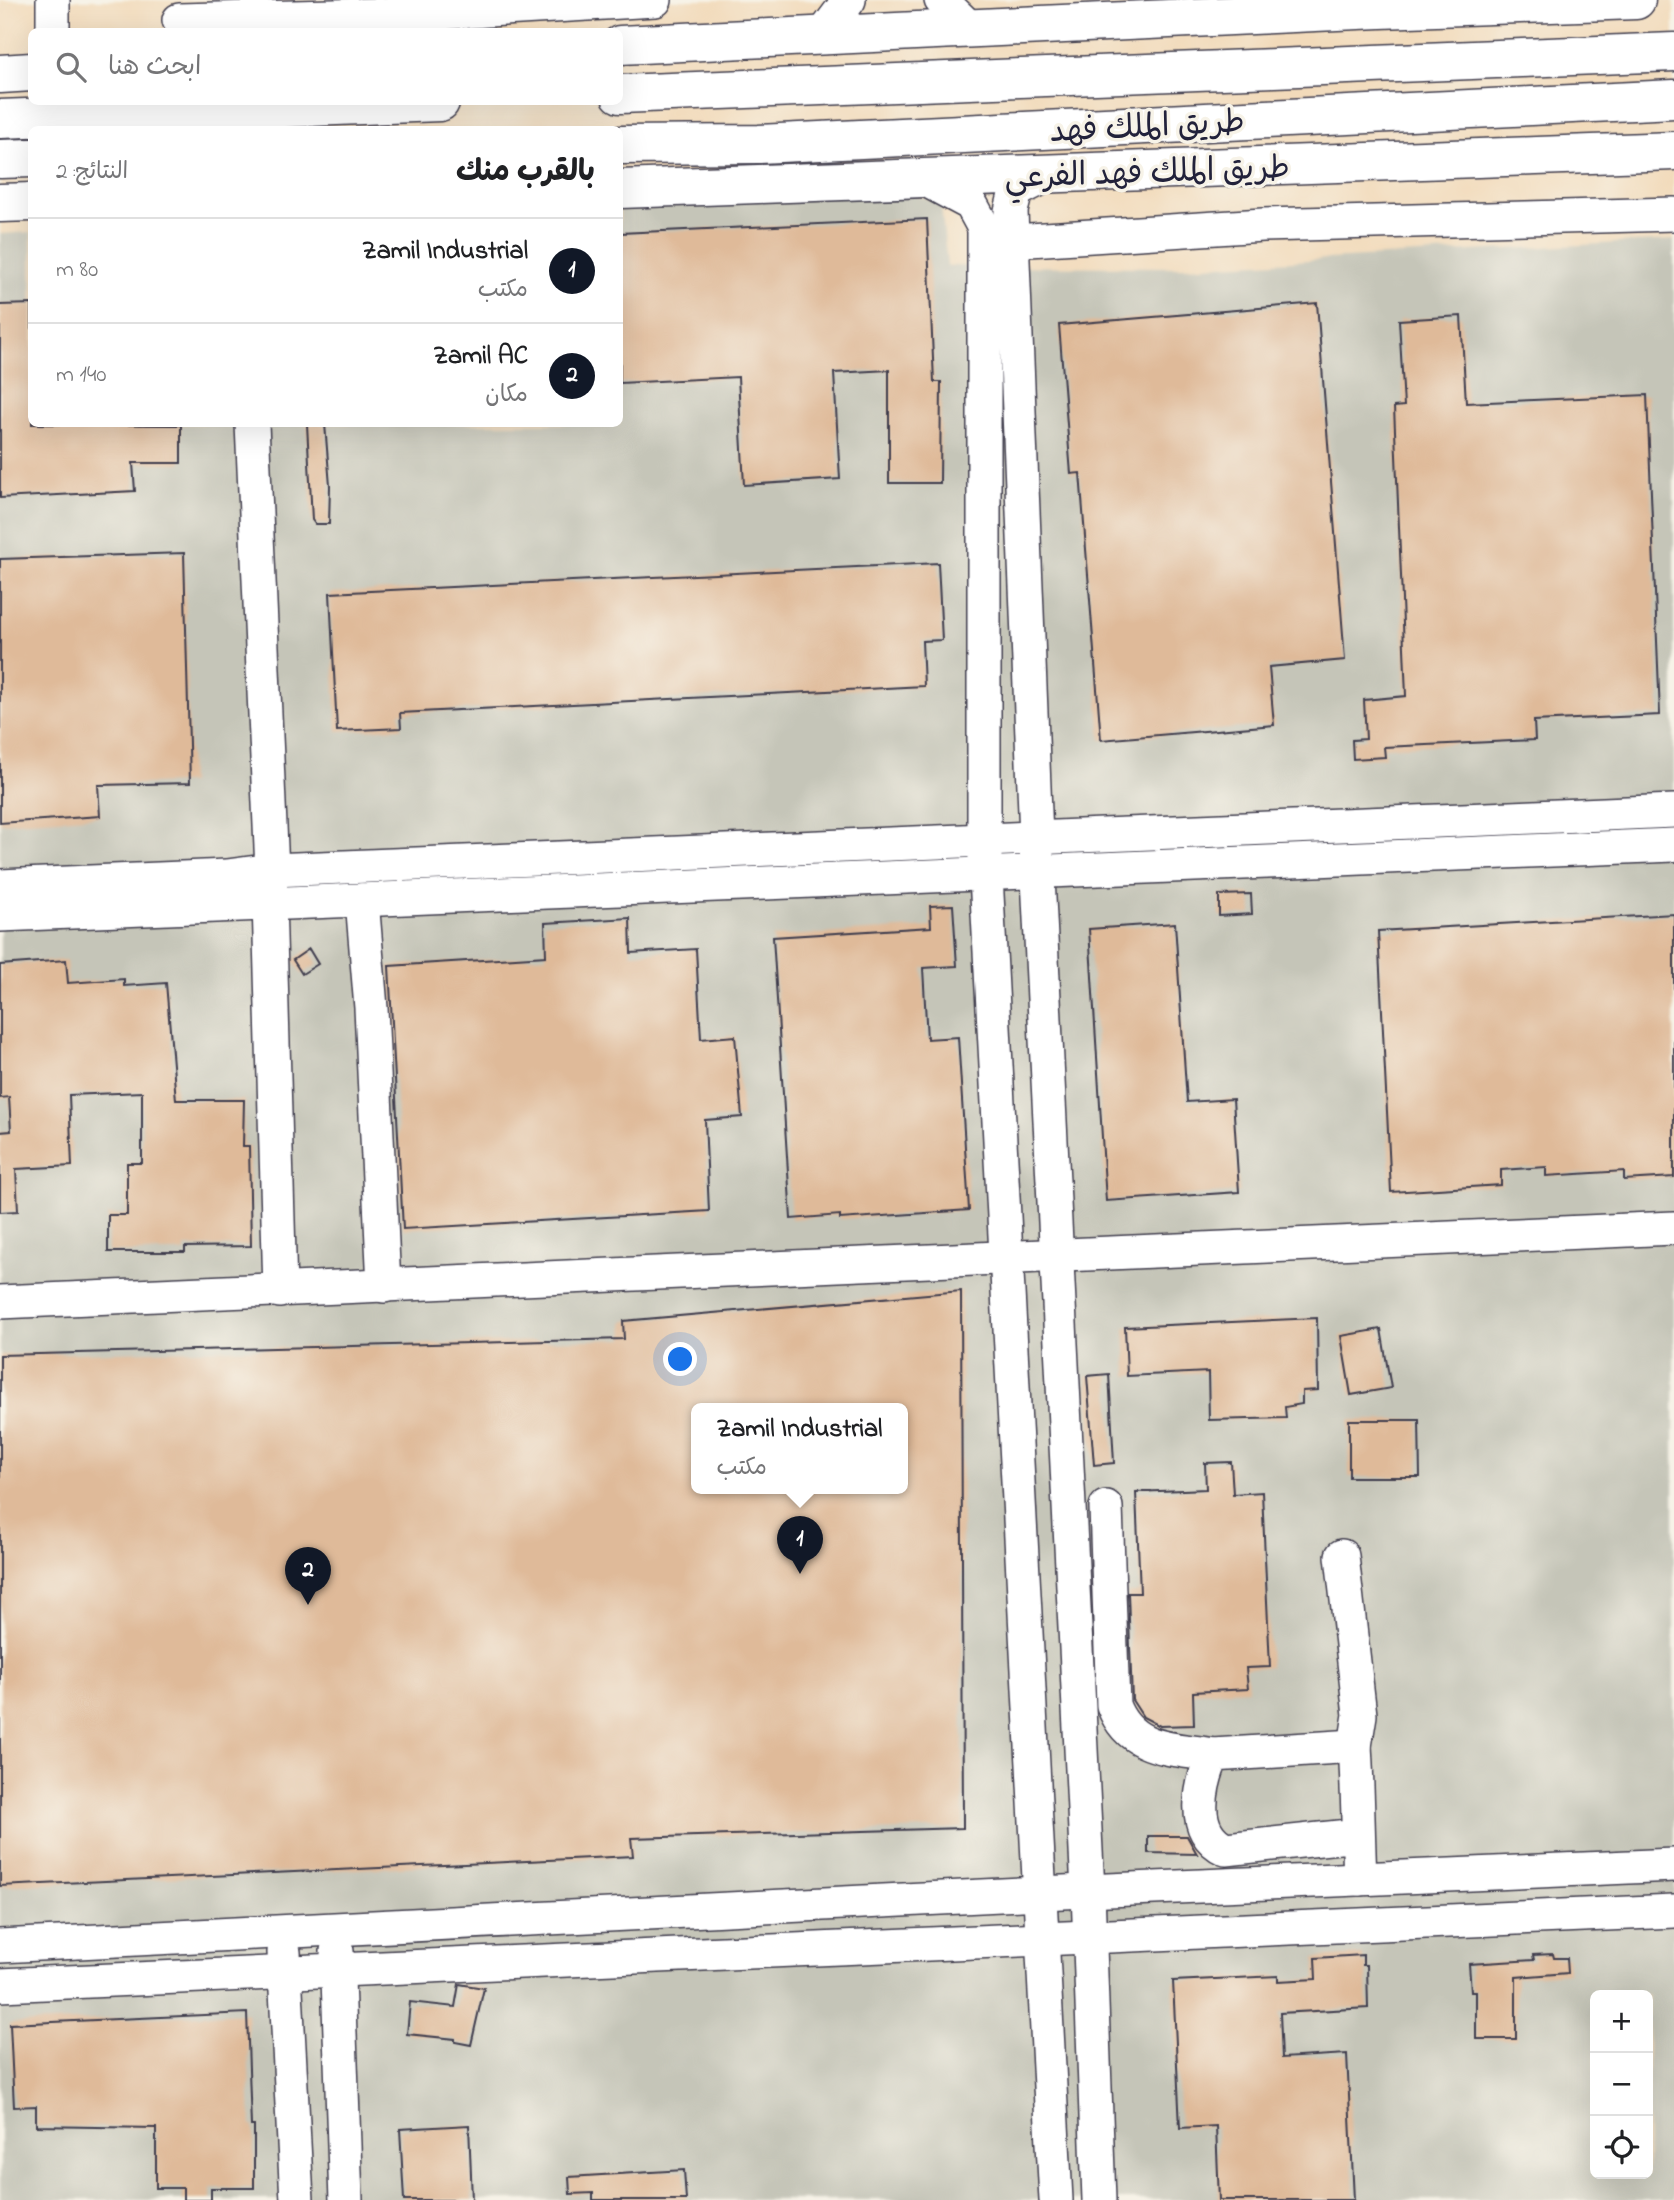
<!DOCTYPE html>
<html lang="ar">
<head>
<meta charset="utf-8">
<style>
	body { margin:0; font-family:"Indie Flower","Playpen Sans Arabic",sans-serif; background:#f2f2f2; color:#202124; direction:rtl }
	.controls { position:absolute; right:21px; bottom:21px; display:grid; overflow:hidden; border-radius:10px; box-shadow:0 7px 28px #0002 }
	.controls button { width:63px; height:63px; display:grid; place-items:center; padding:0; border:0; border-bottom:2px solid #e0e0e0; background:#fff; color:#202124; font:35px sans-serif }
	.you { position:absolute; left:681px; top:1360px; width:24px; height:24px; margin:-18px; border:5px solid #fff; border-radius:50%; background:#1a73e8; box-shadow:0 0 0 10px #1a73e833 }
	.badge { display:grid; place-items:center; width:46px; height:46px; border-radius:50%; background:#111827; color:#fff; font-size:23px; font-weight:700 }
	.pin { position:absolute; translate:-50% -58px; filter:drop-shadow(0 2px 4px #0008) }
	.pin::after { content:''; position:absolute; top:37px; width:24px; height:21px; background:inherit; clip-path:polygon(0 0,100% 0,50% 100%) }
	.popup { position:absolute; left:691px; top:1403px; width:217px; height:91px; box-sizing:border-box; display:grid; place-content:center; border-radius:10px; background:#fff; filter:drop-shadow(0 2px 5px #0005); font-size:23px; white-space:nowrap; color:#757577 }
	.popup b { font-size:26px; color:#202124 }
	.popup::after { content:''; position:absolute; left:50%; top:100%; margin-left:-14px; border:14px solid transparent; border-top-color:#fff }
	.list { margin:0; padding:0; list-style:none }
	h2 { display:flex; justify-content:space-between; align-items:center; height:91px; margin:0; padding:0 28px; font-size:30px }
	h2 small { font-size:23px; font-weight:400; color:#757577 }
	.list li { display:grid; grid-template-columns:46px 1fr auto; gap:21px; align-items:center; box-sizing:border-box; height:105px; padding:0 28px; border-top:2px solid #e0e0e0 }
	.list b { display:block; font-size:26px; white-space:nowrap }
	.list p { margin:0; font-size:23px; white-space:nowrap; color:#757577 }
	.list em { font-size:23px; font-style:normal; color:#757577 }
	.icon { flex:none; width:38px; height:38px; fill:none; stroke:currentColor; stroke-width:2; stroke-linecap:round; stroke-linejoin:round }
	.map { position:relative; flex:none; width:1674px; height:2200px; overflow:hidden; direction:ltr }
	.search { position:absolute; background:#fff; box-shadow:0 7px 28px #0002; left:28px; top:28px; width:595px; height:77px; display:flex; align-items:center; gap:18px; box-sizing:border-box; padding:0 24px; border-radius:10px; color:#757577; font-size:26px }
	.panel { position:absolute; background:#fff; box-shadow:0 7px 28px #0002; left:28px; top:126px; width:595px; height:301px; border-radius:10px; direction:rtl }
	.map>svg:first-child { display:block }
	.industrial { fill:#c5c5b8; fill-rule:evenodd }
	.building { fill:#dfba99; fill-rule:evenodd }
	.lines { fill:none; stroke-linecap:round; stroke-linejoin:round }
	.minor-casing { stroke:#413e4e; stroke-width:36 }
	.major-casing { stroke:#413e4e; stroke-width:41 }
	.highway-casing { stroke:#413e4e; stroke-width:41 }
	.minor { stroke:#fff; stroke-width:33 }
	.major { stroke:#fff; stroke-width:38 }
	.highway { stroke:#fff; stroke-width:38 }
	.labels { text-anchor:middle; stroke-width:7; stroke-linejoin:round; paint-order:stroke }
	.street-label { font-size:32px; fill:#22223b; stroke:#f7f3e8 }
</style>
</head>
<body>
<div class="map">
<svg width="1674" height="2200" viewBox="0 0 1674 2200">
	<rect width="100%" height="100%" fill="#f7f3e8"/>
	<filter id="ink" filterUnits="userSpaceOnUse"><feTurbulence type="fractalNoise" baseFrequency=".0143" numOctaves="2"/><feDisplacementMap in="SourceGraphic" scale="14" xChannelSelector="R" yChannelSelector="G"/><feConvolveMatrix kernelMatrix="1 2 1 2 8 2 1 2 1" color-interpolation-filters="sRGB"/></filter>
	<filter id="wash" filterUnits="userSpaceOnUse"><feTurbulence type="fractalNoise" baseFrequency=".00686" numOctaves="4" result="noise"/><feDisplacementMap in="SourceGraphic" scale="28" xChannelSelector="R" yChannelSelector="G"/><feGaussianBlur stdDeviation="1.57" result="paint"/><feColorMatrix in="noise" values="0 0 0 0 0 0 0 0 0 0 0 0 0 0 0 0 0 1.4 0 .05"/><feComposite in="paint" operator="in"/></filter>
	<g filter="url(#wash)">
		<rect width="100%" height="100%" fill="#f2daba"/>
		<!-- industrial -->
		<path class="industrial" d="M907 192 941 204 947 266 1185 267 1674 240V2200H0V234L31 232 32 424H620V205ZM697 1408H903V1488H697ZM1595 1995H1648V2174H1595Z"/>
		<g id="blocks">
			<!-- building -->
			<g class="building">
				<polygon points="927,219 934,382 941,382 940,483 889,483 889,370 834,373 840,479 744,485 738,377 620,383 620,233"/>
				<polygon points="1317,303 1345,660 1269,667 1274,725 1101,740 1080,473 1071,474 1059,325"/>
				<polygon points="32,304 32,424 181,425 181,463 133,463 135,491 0,498 0,305"/>
				<polygon points="1461,316 1466,403 1647,395 1660,715 1534,721 1535,740 1384,747 1385,757 1353,759 1352,740 1366,739 1364,700 1406,696 1394,407 1404,406 1399,320"/>
				<polygon points="307,424 325,424 330,486 329,524 315,524 312,520"/>
				<polygon points="184,553 190,783 98,785 100,816 0,823 0,559"/>
				<polygon points="938,563 942,640 922,641 924,686 400,713 401,728 337,731 330,593"/>
				<polygon points="1251,894 1252,914 1219,916 1219,895"/>
				<polygon points="953,905 957,966 923,968 927,1039 958,1037 969,1210 840,1219 840,1215 791,1219 773,937 931,927 930,906"/>
				<polygon points="1674,914 1674,1177 1624,1180 1624,1171 1546,1176 1546,1167 1501,1170 1501,1185 1391,1192 1378,931"/>
				<polygon points="630,918 631,953 696,949 701,1039 735,1036 742,1117 705,1120 709,1211 403,1229 389,966 546,956 545,923"/>
				<polygon points="1175,923 1187,1102 1233,1099 1239,1192 1106,1201 1089,929"/>
				<polygon points="309,949 318,964 302,974 293,960"/>
				<polygon points="66,960 68,983 124,979 124,986 166,983 176,1100 244,1100 243,1146 249,1146 251,1246 185,1247 185,1252 108,1252 108,1215 127,1215 127,1163 142,1163 142,1092 69,1095 72,1166 16,1169 18,1211 0,1212 0,1132 11,1131 9,1097 0,1098 0,965"/>
				<path d="M961 1291 963 1828 631 1838 633 1856 0 1886V1355L624 1339 623 1321ZM697 1408H903V1488H697Z"/>
				<polygon points="1317,1318 1318,1390 1302,1391 1302,1404 1285,1407 1286,1418 1209,1420 1208,1372 1127,1376 1125,1327"/>
				<polygon points="1381,1329 1391,1388 1351,1395 1341,1336"/>
				<polygon points="1109,1374 1114,1463 1094,1465 1087,1376"/>
				<polygon points="1349,1420 1419,1420 1420,1477 1349,1477"/>
				<polygon points="1231,1462 1233,1494 1262,1492 1270,1667 1246,1668 1248,1689 1193,1692 1194,1725 1160,1726 1143,1717 1132,1700 1128,1593 1140,1593 1136,1492 1206,1489 1205,1463"/>
				<polygon points="1148,1836 1187,1836 1197,1854 1148,1853"/>
				<polygon points="1553,1954 1554,1958 1567,1958 1568,1973 1516,1977 1516,2039 1476,2039 1476,1991 1471,1991 1469,1964 1534,1960 1533,1955"/>
				<polygon points="1363,1955 1363,1965 1367,1965 1368,2008 1280,2013 1282,2058 1347,2054 1354,2200 1219,2200 1216,2126 1180,2128 1173,1981 1278,1976 1278,1981 1316,1979 1315,1958"/>
				<polygon points="459,1984 484,1988 471,2045 455,2042 455,2039 407,2034 410,2002 455,2007"/>
				<polygon points="247,2013 251,2126 254,2126 254,2188 211,2188 211,2200 183,2200 183,2188 156,2188 156,2128 36,2126 36,2106 14,2107 10,2024"/>
				<polygon points="469,2125 472,2200 404,2200 400,2129"/>
				<polygon points="684,2170 686,2200 593,2200 593,2193 570,2194 569,2177"/>
			</g>
		</g>
	</g>
	<g filter="url(#ink)">
		<use href="#blocks" fill-opacity="0" stroke="#413e4e" stroke-width="2"/>
		<g class="lines">
			<!-- minor casing -->
			<g class="minor-casing">
				<g id="minor">
					<polyline points="941,0 971,29"/>
					<polyline points="422,14 655,0"/>
					<polyline points="179,20 408,14"/>
					<polyline points="53,32 53,0"/>
					<polyline points="822,36 849,0"/>
					<polyline points="1048,175 1016,191 1011,211 1036,837 1088,1891 1099,2200"/>
					<polyline points="926,180 971,204 984,228 984,838 1056,2200"/>
					<polyline points="1014,241 1263,225 1674,214"/>
					<polyline points="252,424 272,870 269,901 280,1291"/>
					<polyline points="0,886 227,876 272,870 1674,811"/>
					<polyline points="362,900 371,1008 384,1286"/>
					<polyline points="0,915 1674,845"/>
					<polyline points="0,1302 1674,1228"/>
					<path d="M1106 1507 1113 1705C1130 1751 1171 1748 1213 1755"/>
					<polyline points="1342,1556 1360,1715 1355,1746"/>
					<path d="M1358 1835 1226 1849C1189 1833 1200 1785 1213 1755L1355 1746C1358 1791 1358 1835 1360 1879"/>
					<polyline points="0,1946 1040,1893 1674,1865"/>
					<polyline points="337,1951 346,2200"/>
					<polyline points="284,1952 297,2200"/>
					<polyline points="0,1985 1674,1911"/>
				</g>
			</g>
			<!-- major casing -->
			<g class="major-casing">
				<g id="major">
					<polyline points="620,45 1380,9 1636,0"/>
					<polyline points="0,74 32,72"/>
					<polyline points="620,189 1674,151"/>
					<polyline points="0,203 32,202"/>
				</g>
			</g>
			<!-- highway casing -->
			<g class="highway-casing">
				<g id="highway">
					<polyline points="620,94 1674,52"/>
					<polyline points="0,119 440,102"/>
					<polyline points="620,145 759,144 1674,99"/>
					<polyline points="0,159 32,158"/>
				</g>
			</g>
			<!-- minor -->
			<use href="#minor" class="minor"/>
			<!-- major -->
			<use href="#major" class="major"/>
			<!-- highway -->
			<use href="#highway" class="highway"/>
		</g>
	</g>
	<g class="labels">
		<!-- street labels -->
		<g class="street-label">
			<text transform="translate(1147 125) rotate(-3)" y="11">طريق الملك فهد</text>
			<text transform="translate(1147 171) rotate(-2)" y="11">طريق الملك فهد الفرعي</text>
		</g>
	</g>
</svg>
<div class="controls">
<button>+</button>
<button>−</button>
<button><svg class="icon" aria-label="locate" viewBox="0 0 24 24"><circle cx="12" cy="12" r="6"/><path d="M12 2v4M12 18v4M2 12h4M18 12h4"/></svg></button>
</div>
<div class="you"></div>
<div class="pin badge" style="left:800px;top:1574px">1</div>
<div class="popup"><b>Zamil Industrial</b>مكتب</div>
<div class="pin badge" style="left:308px;top:1605px">2</div>
<div class="search"><svg class="icon" aria-label="search" viewBox="0 0 24 24"><circle cx="10" cy="10" r="6"/><path d="M15 15l6 6"/></svg>ابحث هنا</div>
<section class="panel">
<h2>بالقرب منك<small>النتائج: 2</small></h2>
<ul class="list">
<li><span class="badge">1</span><div><b>Zamil Industrial</b><p>مكتب</p></div><em>80 m</em></li>
<li><span class="badge">2</span><div><b>Zamil AC</b><p>مكان</p></div><em>140 m</em></li>
</ul>
</section>
</div>
</body>
</html>
